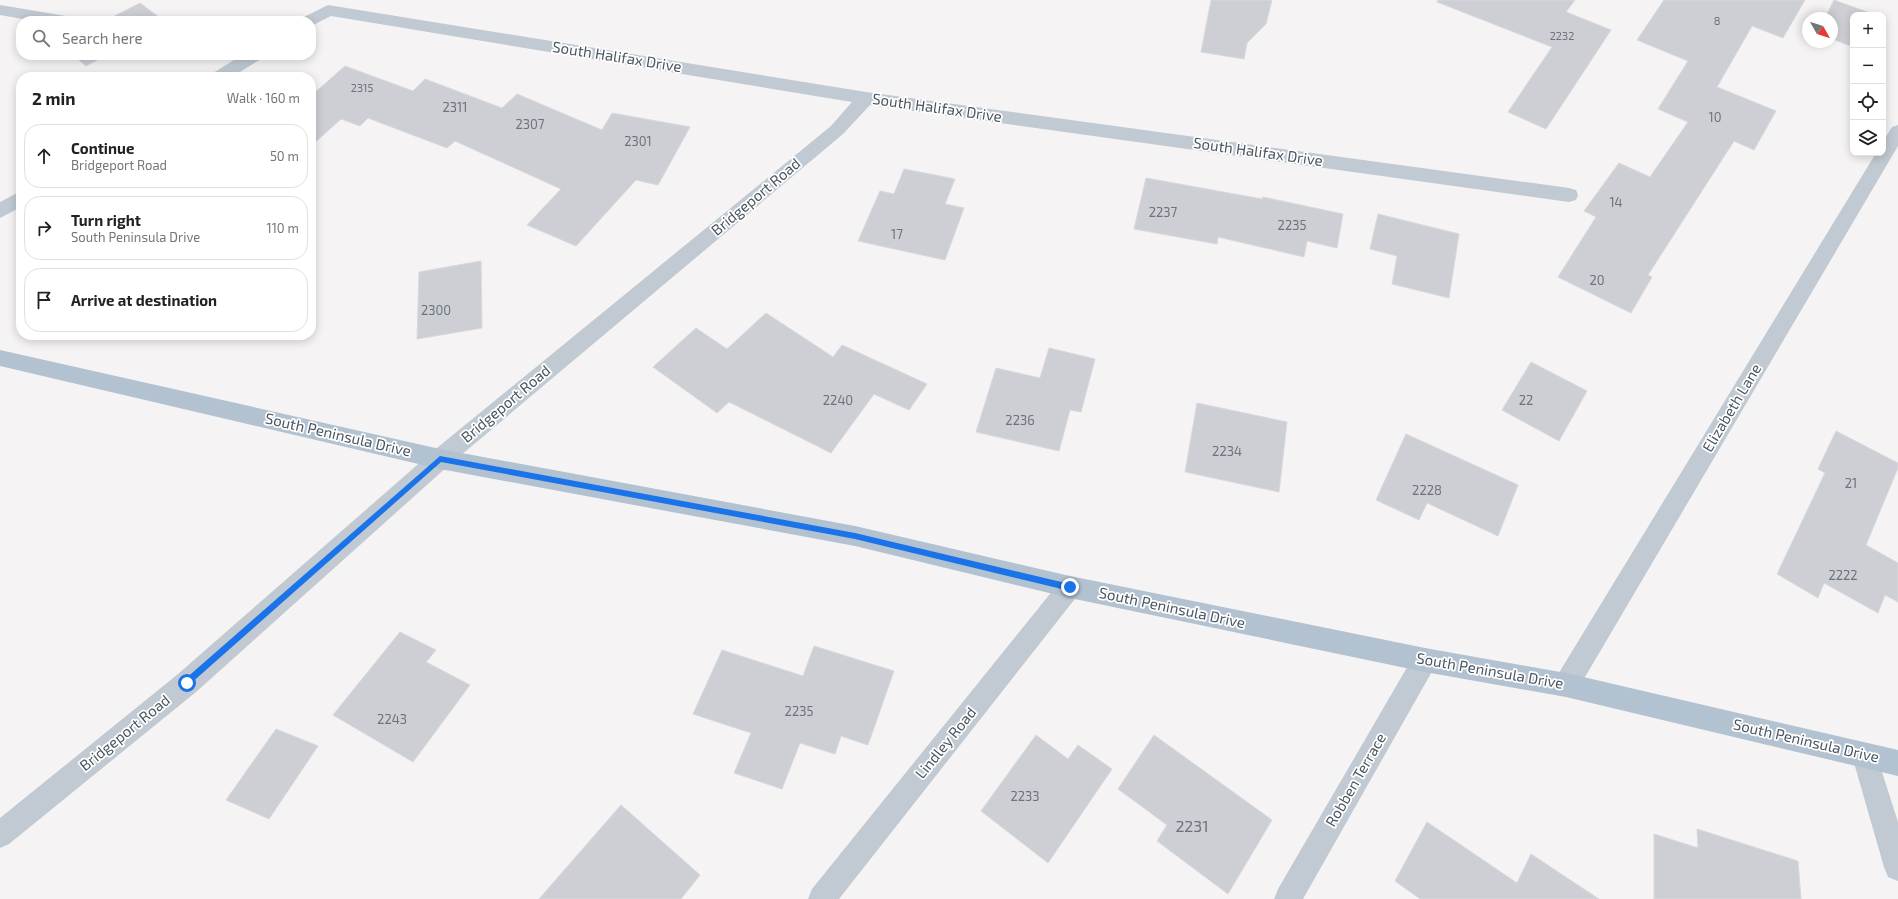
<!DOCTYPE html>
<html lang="en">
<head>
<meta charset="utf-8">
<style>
	body { margin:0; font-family:"Exo 2",sans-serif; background:#f6f6f6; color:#222 }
	.controls { position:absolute; right:12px; top:12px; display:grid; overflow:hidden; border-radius:8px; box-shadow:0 2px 10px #0003 }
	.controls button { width:36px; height:36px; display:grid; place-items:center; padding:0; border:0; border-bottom:1px solid #e0e0e0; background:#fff; color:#222; font:20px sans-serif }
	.compass { position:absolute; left:1802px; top:12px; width:36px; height:36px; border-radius:50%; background:#fff; box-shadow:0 2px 10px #0003; rotate:129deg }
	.stop { position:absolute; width:12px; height:12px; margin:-9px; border:3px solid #1a73e8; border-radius:50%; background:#fff }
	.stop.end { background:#1a73e8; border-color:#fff; box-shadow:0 1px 4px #0008 }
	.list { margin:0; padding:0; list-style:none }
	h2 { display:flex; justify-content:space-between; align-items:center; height:52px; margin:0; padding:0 16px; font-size:17px }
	h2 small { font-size:13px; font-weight:400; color:#767676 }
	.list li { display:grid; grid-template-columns:26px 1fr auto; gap:12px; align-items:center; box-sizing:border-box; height:64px; margin:0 8px 8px; padding:0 8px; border:1px solid #e0e0e0; border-radius:16px }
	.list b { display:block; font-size:15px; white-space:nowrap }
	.list p { margin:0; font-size:13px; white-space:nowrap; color:#767676 }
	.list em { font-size:13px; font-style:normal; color:#767676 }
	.icon { flex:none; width:22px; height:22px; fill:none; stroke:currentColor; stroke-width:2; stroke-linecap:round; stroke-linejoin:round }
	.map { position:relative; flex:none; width:1898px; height:899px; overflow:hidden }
	.search { position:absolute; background:#fff; box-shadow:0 2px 10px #0003; left:16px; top:16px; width:300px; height:44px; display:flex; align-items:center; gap:10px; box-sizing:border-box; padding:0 14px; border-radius:16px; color:#767676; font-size:15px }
	.panel { position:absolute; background:#fff; box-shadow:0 2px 10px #0003; left:16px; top:72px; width:300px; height:268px; border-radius:16px }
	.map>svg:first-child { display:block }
	.building { fill:#cdcfd5; stroke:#d7d9de }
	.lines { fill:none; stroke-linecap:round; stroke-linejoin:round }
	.minor { fill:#c1cad2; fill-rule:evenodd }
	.major { fill:#b3c2d1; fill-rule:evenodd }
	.route { fill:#1a73e8 }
	.labels { text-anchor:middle; stroke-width:3.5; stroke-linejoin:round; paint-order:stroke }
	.far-number-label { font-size:11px; fill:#6b747e }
	.number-label { font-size:13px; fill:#6b747e }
	.street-label { font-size:15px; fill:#4a5661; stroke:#fff }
	.near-number-label { font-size:16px; fill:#6b747e }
</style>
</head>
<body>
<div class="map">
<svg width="1898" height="899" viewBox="0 0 1898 899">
	<rect width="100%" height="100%" fill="#f5f3f3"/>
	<!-- building -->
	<g class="building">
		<polygon points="1211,0 1272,0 1266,24 1247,43 1244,59 1201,52"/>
		<polygon points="1438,0 1575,0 1566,12 1611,30 1546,129 1508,112 1552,47 1437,2"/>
		<polygon points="1664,0 1805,0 1783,38 1752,26 1717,87 1776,111 1754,150 1734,141 1648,275 1652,277 1631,313 1558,277 1596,217 1584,211 1619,163 1650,177 1688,122 1658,109 1688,61 1637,40"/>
		<polygon points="1834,0 1870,13 1869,15 1853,15 1853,43 1851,46 1832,39 1832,18 1825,18"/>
		<polygon points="140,3 164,21 105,21"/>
		<polygon points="73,55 107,55 86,66"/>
		<polygon points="345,66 413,91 425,79 502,108 517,94 602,130 612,113 690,127 658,185 636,180 576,246 527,225 561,189 455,141 447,148 368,118 360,126 341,119 311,146 311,96"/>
		<polygon points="904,169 955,179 945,204 964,208 945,260 858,241 880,191 894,194"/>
		<polygon points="1146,178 1262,199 1263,197 1343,214 1337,248 1307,241 1304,257 1218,237 1217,244 1134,229"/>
		<polygon points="1378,214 1459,234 1449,298 1392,284 1397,256 1370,249"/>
		<polygon points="481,261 482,328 417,339 419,272"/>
		<polygon points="766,313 833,357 842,345 927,384 909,410 874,394 831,453 729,402 717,413 653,367 696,328 727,349"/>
		<polygon points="1049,348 1095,359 1081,412 1070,410 1059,451 976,432 996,368 1040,378"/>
		<polygon points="1531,362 1587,391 1559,441 1502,410"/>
		<polygon points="1197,403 1287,422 1279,492 1185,472"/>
		<polygon points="1836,431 1898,463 1898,468 1866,545 1898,563 1898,602 1885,595 1878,613 1824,583 1818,598 1777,574 1825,473 1818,469"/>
		<polygon points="1406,434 1518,485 1498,536 1427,503 1419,520 1376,500"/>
		<polygon points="400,632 436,650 426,662 470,685 413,762 333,715"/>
		<polygon points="814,646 894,671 868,745 841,736 835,754 800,743 782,789 734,773 751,733 693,714 722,650 803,676"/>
		<polygon points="276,729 318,746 269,819 226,800"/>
		<polygon points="1036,735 1068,759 1078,745 1112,769 1048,863 981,811"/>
		<polygon points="1154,735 1272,820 1228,894 1157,841 1167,825 1118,789"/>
		<polygon points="621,805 700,875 681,899 539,899"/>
		<polygon points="1427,822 1517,883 1531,854 1599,899 1420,899 1395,881"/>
		<polygon points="1697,829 1798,861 1801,899 1654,899 1654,834 1698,848"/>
	</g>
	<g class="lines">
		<!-- minor -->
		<g class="minor">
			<polygon points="0,5 66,16 68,20 34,21 0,15"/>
			<polygon points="328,5 866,92 1569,188 1576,190 1578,195 1576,200 1569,202 870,105 843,134 448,466 196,692 9,844 0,848 0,818 178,674 432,452 831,126 852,102 331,16 311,26 311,21 302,21 304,17"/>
			<polygon points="242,55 264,55 261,59 232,77 210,77 213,73"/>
			<polygon points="1898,125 1898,146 1575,694 1566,697 1557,694 1554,685 1557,676 1876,153 1883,153 1883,141 1892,127"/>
			<polygon points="21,191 21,207 0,218 0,202"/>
			<polygon points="1070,576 1078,579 1082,587 1078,595 839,899 808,899 812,889 1062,579"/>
			<polygon points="1425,648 1434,652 1437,660 1434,668 1303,899 1274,899 1278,889 1416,652"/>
			<polygon points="1865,743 1874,747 1898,822 1898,881 1888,877 1884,867 1852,756 1856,747"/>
		</g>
		<!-- major -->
		<polygon class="major" points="0,350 440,449 855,526 1070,576 1425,648 1566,673 1898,750 1898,776 1566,697 1425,672 1070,598 855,546 440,469 0,366"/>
	</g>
	<!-- route -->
	<polygon class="route" points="440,456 855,533 1070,584 1074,587 1070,591 855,539 441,462 189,685 184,685 184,680"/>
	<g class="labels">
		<!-- far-number labels -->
		<g class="far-number-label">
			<text x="1717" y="25">8</text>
			<text x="1562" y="40">2232</text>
			<text x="362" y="92">2315</text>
		</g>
		<!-- number labels -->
		<g class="number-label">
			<text x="455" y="112">2311</text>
			<text x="1715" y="122">10</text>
			<text x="530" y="129">2307</text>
			<text x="638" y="146">2301</text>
			<text x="1616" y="207">14</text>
			<text x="1163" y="217">2237</text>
			<text x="1292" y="230">2235</text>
			<text x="897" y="239">17</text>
			<text x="1597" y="285">20</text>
			<text x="436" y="315">2300</text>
			<text x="838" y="405">2240</text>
			<text x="1526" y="405">22</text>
			<text x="1020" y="425">2236</text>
			<text x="1227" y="456">2234</text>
			<text x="1851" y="488">21</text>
			<text x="1427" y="495">2228</text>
			<text x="1843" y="580">2222</text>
			<text x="799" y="716">2235</text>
			<text x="392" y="724">2243</text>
			<text x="1025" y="801">2233</text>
		</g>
		<!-- street labels -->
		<g class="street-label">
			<text transform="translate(617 57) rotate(9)" y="5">South Halifax Drive</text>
			<text transform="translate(937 108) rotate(8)" y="5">South Halifax Drive</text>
			<text transform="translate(1258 152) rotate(8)" y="5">South Halifax Drive</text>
			<text transform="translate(756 197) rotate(-40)" y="5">Bridgeport Road</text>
			<text transform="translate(506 404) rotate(-40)" y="5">Bridgeport Road</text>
			<text transform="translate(1732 408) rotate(-59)" y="5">Elizabeth Lane</text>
			<text transform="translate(338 435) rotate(13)" y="5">South Peninsula Drive</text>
			<text transform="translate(1172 608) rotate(12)" y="5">South Peninsula Drive</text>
			<text transform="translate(1490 671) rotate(10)" y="5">South Peninsula Drive</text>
			<text transform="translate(125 733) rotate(-39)" y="5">Bridgeport Road</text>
			<text transform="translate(1806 741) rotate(13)" y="5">South Peninsula Drive</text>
			<text transform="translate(946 743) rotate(-51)" y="5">Lindley Road</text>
			<text transform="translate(1356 780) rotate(-60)" y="5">Robben Terrace</text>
		</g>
		<!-- near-number labels -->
		<g class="near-number-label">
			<text x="1192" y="832">2231</text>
		</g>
	</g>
</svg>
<div class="controls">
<button>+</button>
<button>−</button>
<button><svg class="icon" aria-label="locate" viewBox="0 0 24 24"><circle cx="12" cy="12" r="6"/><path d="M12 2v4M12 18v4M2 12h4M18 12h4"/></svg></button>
<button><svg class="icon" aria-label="layers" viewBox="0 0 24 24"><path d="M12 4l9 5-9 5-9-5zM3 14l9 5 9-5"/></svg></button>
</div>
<svg class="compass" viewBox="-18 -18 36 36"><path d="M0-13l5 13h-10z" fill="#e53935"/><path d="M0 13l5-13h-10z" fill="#767676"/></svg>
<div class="stop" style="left:187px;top:683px"></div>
<div class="stop end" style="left:1070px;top:587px"></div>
<div class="search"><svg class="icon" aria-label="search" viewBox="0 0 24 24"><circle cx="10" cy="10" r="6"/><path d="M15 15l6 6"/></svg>Search here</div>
<section class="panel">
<h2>2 min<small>Walk · 160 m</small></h2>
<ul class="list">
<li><svg class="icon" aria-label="ahead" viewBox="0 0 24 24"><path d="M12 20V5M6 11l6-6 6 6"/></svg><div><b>Continue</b><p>Bridgeport Road</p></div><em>50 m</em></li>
<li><svg class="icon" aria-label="right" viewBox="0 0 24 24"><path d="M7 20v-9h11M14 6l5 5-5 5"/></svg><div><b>Turn right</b><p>South Peninsula Drive</p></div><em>110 m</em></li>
<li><svg class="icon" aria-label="arrive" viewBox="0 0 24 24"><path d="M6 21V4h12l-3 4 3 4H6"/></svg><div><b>Arrive at destination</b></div></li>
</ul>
</section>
</div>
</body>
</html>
